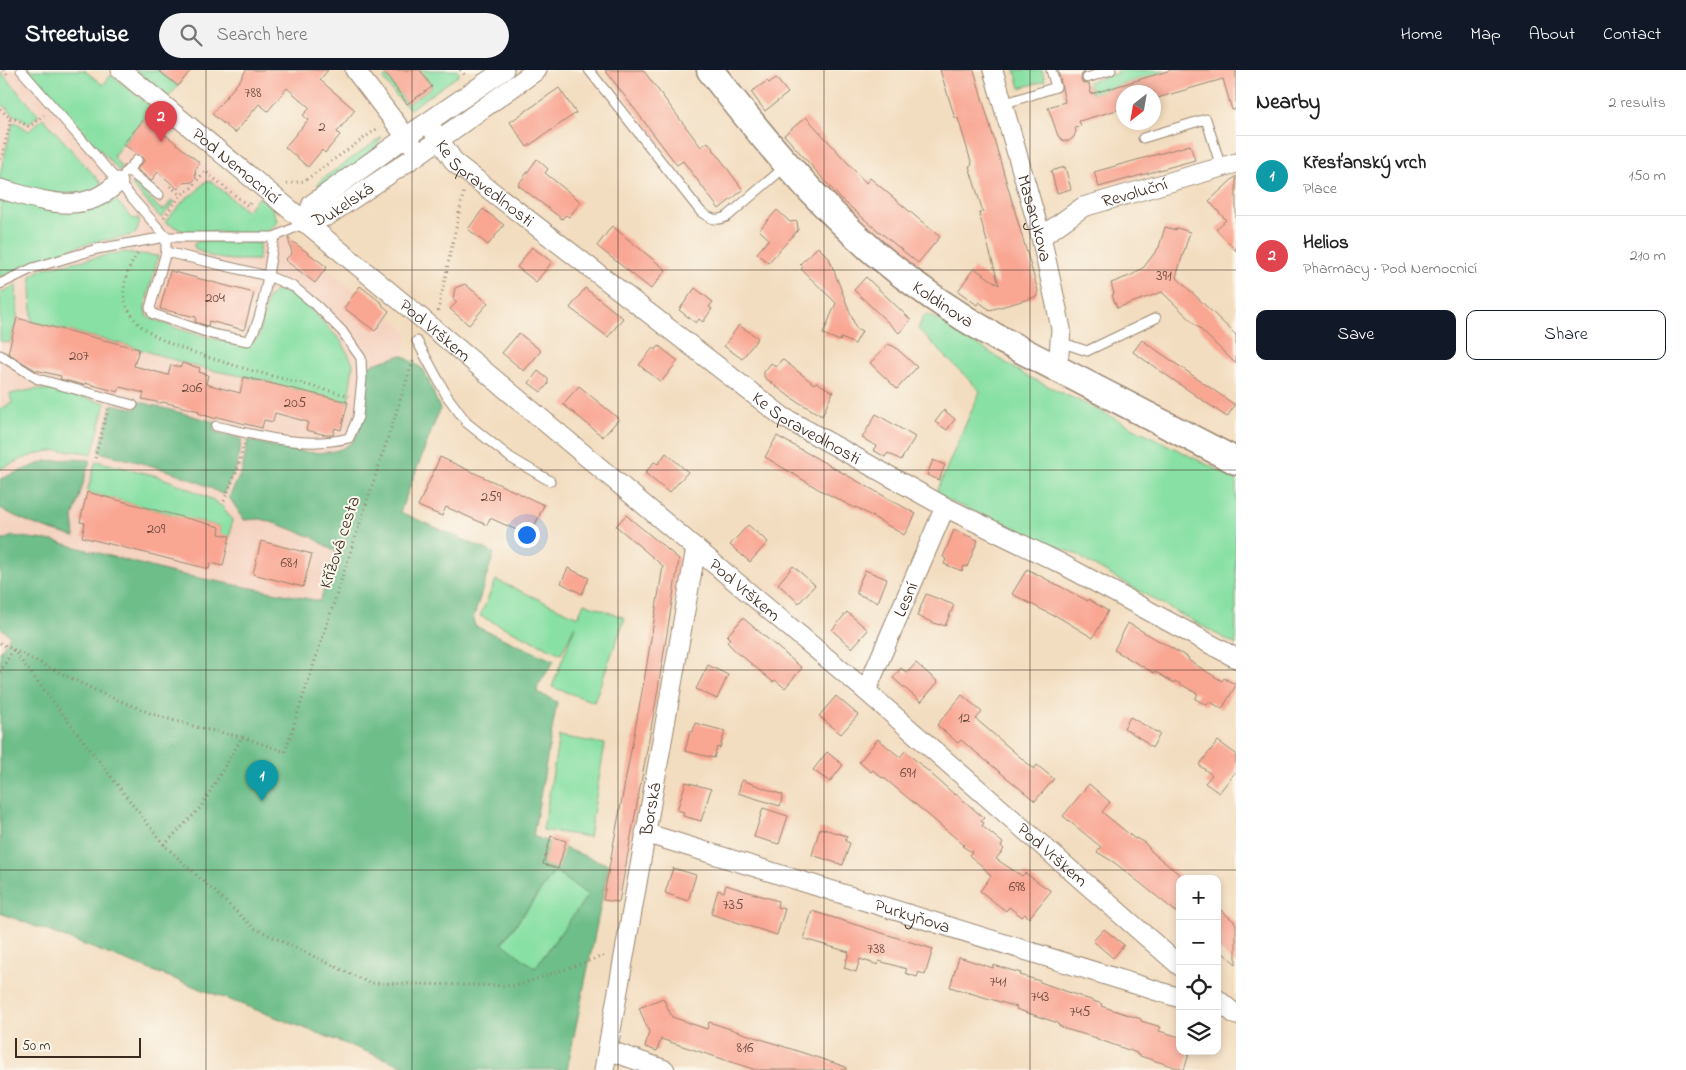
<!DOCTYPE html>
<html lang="en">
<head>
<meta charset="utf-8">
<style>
	body { margin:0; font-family:"Indie Flower",sans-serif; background:#f2f2f2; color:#222 }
	.controls { position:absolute; right:15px; bottom:15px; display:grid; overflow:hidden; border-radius:10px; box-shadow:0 2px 8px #0003 }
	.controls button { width:45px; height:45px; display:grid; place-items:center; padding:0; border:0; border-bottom:1px solid #e0e0e0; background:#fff; color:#222; font:25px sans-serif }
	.compass { position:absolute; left:1116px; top:15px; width:45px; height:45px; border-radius:50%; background:#fff; box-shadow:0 2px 8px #0003; rotate:211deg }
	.scale { position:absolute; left:15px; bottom:12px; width:126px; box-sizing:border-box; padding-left:5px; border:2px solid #3b2a1e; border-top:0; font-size:14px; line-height:18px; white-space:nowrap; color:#3b2a1e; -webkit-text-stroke:4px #fbf7ec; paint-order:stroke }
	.you { position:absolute; left:526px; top:464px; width:18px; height:18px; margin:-12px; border:4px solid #fff; border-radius:50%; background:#1a73e8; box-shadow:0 0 0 8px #1a73e833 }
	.badge { display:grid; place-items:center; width:32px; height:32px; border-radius:50%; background:#111827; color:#fff; font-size:16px; font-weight:700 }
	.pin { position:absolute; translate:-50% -41px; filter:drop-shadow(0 1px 2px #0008) }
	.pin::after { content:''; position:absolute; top:26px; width:18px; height:15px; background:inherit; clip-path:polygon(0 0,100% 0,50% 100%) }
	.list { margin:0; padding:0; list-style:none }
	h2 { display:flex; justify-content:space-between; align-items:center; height:65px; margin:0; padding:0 20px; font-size:21px }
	h2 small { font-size:16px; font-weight:400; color:#767676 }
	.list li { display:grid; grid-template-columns:32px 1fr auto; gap:15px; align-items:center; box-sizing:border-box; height:80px; padding:0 20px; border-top:1px solid #e0e0e0 }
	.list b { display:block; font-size:19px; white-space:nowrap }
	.list p { margin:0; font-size:16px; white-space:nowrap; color:#767676 }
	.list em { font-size:16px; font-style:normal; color:#767676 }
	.actions { display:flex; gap:10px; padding:15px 20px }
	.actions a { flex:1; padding:11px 0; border:1px solid #111827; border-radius:10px; text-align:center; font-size:18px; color:#111827 }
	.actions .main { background:#111827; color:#fff }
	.icon { flex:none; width:28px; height:28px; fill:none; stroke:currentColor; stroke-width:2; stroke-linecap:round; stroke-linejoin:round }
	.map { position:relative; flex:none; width:1236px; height:1000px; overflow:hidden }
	header { display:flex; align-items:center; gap:30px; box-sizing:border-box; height:70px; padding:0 25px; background:#111827; color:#fff }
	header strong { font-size:24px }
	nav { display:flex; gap:28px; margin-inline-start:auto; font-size:18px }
	.search { width:350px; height:45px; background:#f2f2f2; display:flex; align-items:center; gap:12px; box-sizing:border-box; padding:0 18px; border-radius:28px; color:#767676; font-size:19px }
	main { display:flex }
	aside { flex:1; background:#fff }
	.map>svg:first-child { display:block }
	.built { fill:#f5d3c1 }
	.green { fill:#88e0a4; stroke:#628561 }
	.forest { fill:#6ebe8a; stroke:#547454; fill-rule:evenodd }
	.building { fill:#f9a693 }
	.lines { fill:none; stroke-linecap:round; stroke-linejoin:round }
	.lane-casing { stroke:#97846f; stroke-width:11 }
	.street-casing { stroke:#97846f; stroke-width:21 }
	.secondary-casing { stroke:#97846f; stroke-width:29 }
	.path { stroke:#97846f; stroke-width:3; stroke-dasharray:1 4; stroke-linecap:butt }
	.lane { stroke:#fff; stroke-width:9 }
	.street { stroke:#fff; stroke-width:19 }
	.secondary { stroke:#fff; stroke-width:26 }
	.grid { fill:none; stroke:#3b2a1e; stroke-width:1; stroke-opacity:0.55 }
	.labels { text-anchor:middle; stroke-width:4; stroke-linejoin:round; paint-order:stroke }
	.number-label { font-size:15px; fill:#6a493b }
	.street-label { font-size:18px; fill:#3b2a1e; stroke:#fbf7ec }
</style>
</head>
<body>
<header>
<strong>Streetwise</strong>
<div class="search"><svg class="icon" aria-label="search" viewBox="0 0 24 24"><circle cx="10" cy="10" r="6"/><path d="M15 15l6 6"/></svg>Search here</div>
<nav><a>Home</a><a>Map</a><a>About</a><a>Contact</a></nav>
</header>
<main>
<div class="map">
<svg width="1236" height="1000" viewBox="0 0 1236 1000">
	<rect width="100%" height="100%" fill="#fbf7ec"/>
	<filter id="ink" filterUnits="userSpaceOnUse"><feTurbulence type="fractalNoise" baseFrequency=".02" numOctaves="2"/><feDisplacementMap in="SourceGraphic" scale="10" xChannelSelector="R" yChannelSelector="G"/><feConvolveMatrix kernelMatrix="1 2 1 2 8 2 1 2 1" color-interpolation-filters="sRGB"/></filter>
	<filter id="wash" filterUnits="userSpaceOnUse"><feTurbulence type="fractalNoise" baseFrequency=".0096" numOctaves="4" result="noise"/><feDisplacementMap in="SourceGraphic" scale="20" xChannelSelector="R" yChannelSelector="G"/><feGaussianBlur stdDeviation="1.12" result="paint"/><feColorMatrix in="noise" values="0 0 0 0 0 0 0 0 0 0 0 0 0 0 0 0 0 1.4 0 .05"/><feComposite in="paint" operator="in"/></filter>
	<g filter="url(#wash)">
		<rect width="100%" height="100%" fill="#f3ddc0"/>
		<!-- built -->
		<polygon class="built" points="0,0 75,0 133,63 147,46 274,153 282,164 355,221 360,216 383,234 382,236 389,241 388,244 409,264 320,531 10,566 0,582"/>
		<!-- green -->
		<g class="green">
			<polygon points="29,0 84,0 103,15 111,5 174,55 167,63 146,46 113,86 122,98 120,102"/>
			<polygon points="136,0 158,0 178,16 169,27"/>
			<polygon points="420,0 458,0 459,3 458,6 410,39 398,28 383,9 387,6 407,34 432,17"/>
			<polygon points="1015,0 1042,0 1045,11 1020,18"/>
			<polygon points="1121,0 1164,0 1165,2 1092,24 1088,12 1118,3 1117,1"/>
			<polygon points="0,1 39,45 28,54 20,47 15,46 0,32"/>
			<polygon points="43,48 101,113 100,119 63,129 0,112 0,103 13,52 17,53 29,61"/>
			<path d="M382 67 376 77 322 125C318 119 316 116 321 110Z"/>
			<polygon points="211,111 246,141 259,127 272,138 278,152 267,162 255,163 183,161 165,152 186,128 196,122 205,112"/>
			<polygon points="136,113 160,139 164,140 172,130 175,132 161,148 131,114"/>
			<path d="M0 123 109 129H115L133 149 139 148V154L136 163C125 169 103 169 90 173 59 181 29 193 0 208Z"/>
			<path d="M199 171 260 173 258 190C237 190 211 192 194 177V174Z"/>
			<path d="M123 182 158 186 145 237 146 246C178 261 210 268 244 275L258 268 268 228 276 220 292 223 314 242 342 272 353 294 348 332 272 314V312L200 298 130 276 32 252 31 206 44 198Z"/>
			<polygon points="16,215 17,248 10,273 0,271 0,223"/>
			<polygon points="926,244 946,254 1025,305 1100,341 1236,409 1236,575 1089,493 1078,485 951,432 936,423 980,321 918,259 923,247"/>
			<path d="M36 319 56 321 106 333 92 384C51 376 37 382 0 399V339L12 333 10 324Z"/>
			<polygon points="96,391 157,406 183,416 213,430 224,438 232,450 230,467 219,464 220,457 195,450 171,447 171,444 87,422"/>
			<polygon points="496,510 578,547 584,533 625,548 594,632 552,617 575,556 561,584 480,546"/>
			<polygon points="559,666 605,674 589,767 543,760"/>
			<polygon points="555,801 588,825 535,898 502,874"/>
		</g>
		<!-- forest -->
		<g class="forest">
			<path d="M402 285 424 300 440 339 400 442 494 483 473 549 475 556 554 591 538 616 537 622 557 632 533 766 609 795 567 1000H415L0 843V582L10 566 0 557V471L13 466 54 471 173 503 320 531 336 482 312 467 283 456 261 449 244 450 229 427 242 401 248 370C274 376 336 396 355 368 366 353 366 315 367 296ZM555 801 588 825 535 898 502 873Z"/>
			<path d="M137 331 215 352 213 361 242 369 237 396 223 425C185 402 141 393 99 382L112 334 136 339Z"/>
			<path d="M72 389 90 390 73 448 75 467C49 460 24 452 0 438V409L46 391Z"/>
		</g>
		<g id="blocks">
			<!-- building -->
			<g class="building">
				<polygon points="158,0 191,0 178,16"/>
				<polygon points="246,0 328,0 320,10 355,40 337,62 340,65 325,83 322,80 308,97 285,77 308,50 303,45 310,38 287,18 268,41 259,34 235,63 212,44 240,10"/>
				<polygon points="383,0 420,0 432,17 407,34"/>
				<polygon points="605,0 643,0 701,77 708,72 743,120 719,139 683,91 677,95"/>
				<polygon points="940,0 974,0 1038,221 1036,227 990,240 979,232 977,235 958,221 974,198 999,215 979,143 983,142 969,96 972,95 958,48 955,48"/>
				<polygon points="1058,0 1084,0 1085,2 1082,4 1081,10 1083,13 1089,14 1091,24 1171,0 1236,0 1236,39 1232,40 1223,9 1154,29 1154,22 1124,22 1124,38 1079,51 1081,56 1075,58 1076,61 1074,67 1069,71 1064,71 1058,66 1048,37 1065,32"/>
				<polygon points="776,8 788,23 765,41 751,22 767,11 769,13"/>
				<polygon points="559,18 576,43 527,77 510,52"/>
				<polygon points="806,47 866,113 870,108 940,167 918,193 870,154 840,128 784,65"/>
				<polygon points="145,48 200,93 195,100 196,108 192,112 183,113 178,119 158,102 151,111 137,99 144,91 143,88 123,74"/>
				<polygon points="1190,75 1195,90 1099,117 1094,102"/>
				<polygon points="537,89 548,99 545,103 581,132 569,147 566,145 562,149 518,115"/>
				<polygon points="1065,97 1071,119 1057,123 1051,101"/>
				<polygon points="1236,106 1236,181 1216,159 1226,150 1209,131"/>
				<polygon points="483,139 504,155 488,175 468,159"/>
				<polygon points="777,140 790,152 797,151 798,160 768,193 757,183 769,169 759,160"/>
				<polygon points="612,156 666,200 651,219 597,176"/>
				<polygon points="1165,157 1176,160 1177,158 1190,162 1176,207 1236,265 1236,294 1162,222 1117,238 1112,225 1114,224 1111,213 1132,205 1144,197 1159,177"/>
				<polygon points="288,168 327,197 315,213 285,190 292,183"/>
				<polygon points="532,177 552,192 536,212 517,197"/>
				<polygon points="818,177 829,188 856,258 862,261 855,274 841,268 840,271 823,264 836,233 801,199 803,197 800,194"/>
				<polygon points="170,201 254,223 244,260 209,251 208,256 195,252 196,247 160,239"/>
				<polygon points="866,207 911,250 899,263 854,220"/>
				<polygon points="465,214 488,233 469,255 450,239 457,232 453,229 455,218"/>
				<polygon points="360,216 383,234 382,235 389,241 375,261 344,238"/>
				<polygon points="585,218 623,248 608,267 570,238"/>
				<polygon points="695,218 713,232 709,237 712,239 703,252 699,249 696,253 679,240"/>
				<polygon points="17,248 139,279 134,296 168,305 171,295 181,297 182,293 200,298 199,302 208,305 206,314 240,323 244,307 348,332 341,360 335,358 333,365 326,365 306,360 308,352 275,343 273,352 264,350 262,358 217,347 216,349 198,343 199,341 163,332 161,333 142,329 144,323 120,317 118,322 85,313 84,315 60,309 61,306 35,300 8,283"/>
				<polygon points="739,255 758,268 742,289 724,276"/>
				<polygon points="519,263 541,281 524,301 502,283"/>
				<polygon points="1142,270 1235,335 1227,347 1133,282"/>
				<polygon points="888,274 895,277 917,297 897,319 870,293"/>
				<polygon points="659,276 678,291 661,312 639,295 653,278 656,280"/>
				<polygon points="782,289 814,314 816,312 833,322 822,346 790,327 764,307 764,302 771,293 776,297"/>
				<polygon points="538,301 548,309 548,314 541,322 529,313"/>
				<polygon points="579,316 619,349 603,367 563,334"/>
				<polygon points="944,340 955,349 947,360 935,352"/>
				<polygon points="876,344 915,367 901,390 888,383 885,387 873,380 876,376 862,368"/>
				<polygon points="777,366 916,444 904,465 856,437 855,438 820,420 765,387"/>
				<polygon points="666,383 688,402 669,423 645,403 654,392 658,394"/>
				<polygon points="440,387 544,435 530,466 490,448 487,455 446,437 442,446 418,436"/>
				<polygon points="933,390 945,395 939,410 927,405"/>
				<polygon points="87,422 220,457 219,464 230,466 223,496 211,493 209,499 82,467 85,453 80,452"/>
				<polygon points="626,445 679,489 656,631 619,832 603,830 644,611 663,496 616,456"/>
				<polygon points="748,455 768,472 750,492 730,475"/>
				<polygon points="954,460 978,470 967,497 964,496 962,501 944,494 946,489 943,487"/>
				<polygon points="261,471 312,484 303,517 253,504"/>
				<polygon points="793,496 815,515 799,533 778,514"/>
				<polygon points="568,498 589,508 582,524 561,513"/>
				<polygon points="1027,499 1088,531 1088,529 1108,541 1093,568 1055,545 1054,546 1012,524"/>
				<polygon points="865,500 887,509 878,532 857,524 857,518"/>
				<polygon points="926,524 954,535 945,556 940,554 939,555 917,546"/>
				<polygon points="847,542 868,560 852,578 832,560"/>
				<polygon points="743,548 802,598 785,618 775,610 773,612 741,585 739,585 727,572 730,569 727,566"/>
				<polygon points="1128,553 1189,588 1188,590 1222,611 1224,608 1236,615 1222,639 1209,631 1207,635 1195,629 1198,624 1175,611 1174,613 1154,601 1154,603 1114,580"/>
				<polygon points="916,593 938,612 921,632 893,608 901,598 907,603"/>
				<polygon points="708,595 728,605 717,629 696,619"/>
				<polygon points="962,625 982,642 976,649 1034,699 1037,695 1054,709 1035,731 961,670 958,673 937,655"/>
				<polygon points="836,626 858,645 841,664 819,646"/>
				<polygon points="1130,647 1160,664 1152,678 1143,670 1124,658"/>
				<polygon points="695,653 725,661 720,678 717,677 714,688 685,681 690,661 693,662"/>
				<polygon points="878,669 900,687 905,681 955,725 956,724 984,748 981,751 984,753 982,756 1003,773 1001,776 1004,779 996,789 1022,806 1025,803 1051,821 1029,848 1025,844 1022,847 1009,837 1006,841 980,821 991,806 981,795 971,787 969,785 972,782 962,776 964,775 883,707 882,708 873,700 871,702 859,692"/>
				<polygon points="1218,671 1236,684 1236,701 1219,723 1205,713 1212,705 1199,695"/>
				<polygon points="827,682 843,695 830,712 813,700"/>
				<polygon points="742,710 783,725 780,736 738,723"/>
				<polygon points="686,712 711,719 701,751 683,746 684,742 677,740"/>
				<polygon points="1089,714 1110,732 1102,742 1135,769 1136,768 1145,773 1152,782 1180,805 1180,845 1115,793 1097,782 1101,777 1063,746"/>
				<polygon points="763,738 788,746 779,774 754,767"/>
				<polygon points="820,758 847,766 845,771 850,773 843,795 812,785"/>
				<polygon points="551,766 566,771 558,799 543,794"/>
				<polygon points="673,798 696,805 688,831 665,823"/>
				<polygon points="726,815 778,831 777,837 785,839 777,865 711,844 718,820 724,822"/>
				<polygon points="1217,837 1236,853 1236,894 1217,878"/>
				<polygon points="812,841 933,879 925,905 919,902 917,907 905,903 907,899 879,891 878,895 860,889 856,902 844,898 849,882 804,869"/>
				<polygon points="1104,859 1124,875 1113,888 1093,871"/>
				<polygon points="959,887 993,898 993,895 1021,903 1020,905 1040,911 1040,912 1102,934 1101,936 1141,949 1141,951 1161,957 1159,961 1180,967 1180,981 1190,981 1184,1000 1137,985 1137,983 1097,969 1097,968 1065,959 1057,954 1058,953 1016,939 1017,937 950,917"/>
				<polygon points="663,928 672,947 707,959 709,952 846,997 846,1000 756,1000 661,969 657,981 645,977 649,962 639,938"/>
			</g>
		</g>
	</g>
	<g filter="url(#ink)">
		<use href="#blocks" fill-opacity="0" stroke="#97846f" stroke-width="1"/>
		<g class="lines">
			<!-- lane casing -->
			<g class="lane-casing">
				<g id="lane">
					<polyline points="21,0 166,167 274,167"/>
					<path d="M589 0 701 142C711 149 716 152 728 146L786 96"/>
					<polyline points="1087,8 1111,0"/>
					<polyline points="1003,34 1056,17 1051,0"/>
					<polyline points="1143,68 1206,49 1221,97"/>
					<polyline points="128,100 159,125"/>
					<polyline points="125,103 137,90"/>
					<path d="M166 182 150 238 153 244 212 264 248 271C261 253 263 228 268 206L294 217 317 236 342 261 361 288 362 309 358 347 349 368C304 379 260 366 216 356"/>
					<polyline points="0,214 33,198 97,179 166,167 166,182 268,206 274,167 305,153"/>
					<polyline points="417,271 447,326 467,353 511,388 550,411"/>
					<polyline points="1060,272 1087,281 1156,248"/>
					<polyline points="0,285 38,309 133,335"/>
				</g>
			</g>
			<!-- street casing -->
			<g class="street-casing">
				<g id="street">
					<path id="s1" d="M121 0 420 247 866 621 1180 896"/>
					<polyline points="355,0 414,77"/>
					<path id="s2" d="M993 0 1041 167 1057 239 1061 259 1059 284 1055 298"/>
					<path id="s3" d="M428 53 455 93 783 347 945 437 1062 494 1236 588"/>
					<path d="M0 119C42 130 83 148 118 112"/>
					<path id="s4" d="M305 153 327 146 419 84 537 0"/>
					<polyline points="305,153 312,134 406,67 504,0"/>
					<path id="s5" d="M1041 167 1083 137 1236 93"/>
					<path id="s6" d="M866 621 945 437"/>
					<path id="s7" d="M645 763 1180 928"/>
					<polyline points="1217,929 1236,945"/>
					<polyline points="608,980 665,1000"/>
					<path id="s8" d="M604 1000 696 478"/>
				</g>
			</g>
			<!-- secondary casing -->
			<g class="secondary-casing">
				<g id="secondary">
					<path id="s9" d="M710 0C760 65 813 129 875 183 913 215 954 243 996 267L1236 391"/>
				</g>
			</g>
			<!-- path -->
			<g class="path">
				<polyline points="3,0 9,7"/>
				<polyline points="460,0 465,5"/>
				<polyline points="0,39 10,48 9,58 0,93"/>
				<polyline points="10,48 18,50 29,57 44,45"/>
				<polyline points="287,114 304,111 378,58"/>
				<polyline points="170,116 181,125"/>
				<polyline points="164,147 181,125 191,118 205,101 248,136 252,130"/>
				<path d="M137 184C128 199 119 219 127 237 130 243 136 252 141 256 162 273 191 282 217 290 260 304 305 314 349 326"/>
				<polyline points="438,241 464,120"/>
				<polyline points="95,388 108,339"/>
				<polyline points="224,431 238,398 244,374"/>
				<polyline points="0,573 101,623 152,644 200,658 242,667"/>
				<polyline points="13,580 164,775 254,858 370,913 516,916 606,885"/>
				<polyline points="0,602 13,580"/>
				<polyline points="164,775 201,737 242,667 285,682 413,291"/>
			</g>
			<!-- lane -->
			<use href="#lane" class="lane"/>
			<!-- street -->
			<use href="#street" class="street"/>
			<!-- secondary -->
			<use href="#secondary" class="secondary"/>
		</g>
	</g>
	<!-- grid -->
	<path class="grid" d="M206 0V1000M412 0V1000M618 0V1000M824 0V1000M1030 0V1000M0 200H1236M0 400H1236M0 600H1236M0 800H1236"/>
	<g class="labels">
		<!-- number labels -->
		<g class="number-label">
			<text x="253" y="27">788</text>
			<text x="322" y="61">2</text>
			<text x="1164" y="210">391</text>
			<text x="215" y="232">204</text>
			<text x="79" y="290">207</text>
			<text x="192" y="322">206</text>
			<text x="295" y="337">205</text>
			<text x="491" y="431">259</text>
			<text x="156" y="463">209</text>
			<text x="289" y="497">681</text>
			<text x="964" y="652">12</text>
			<text x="908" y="707">691</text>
			<text x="1017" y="821">698</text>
			<text x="733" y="839">735</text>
			<text x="876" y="883">738</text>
			<text x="998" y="916">741</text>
			<text x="1040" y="931">743</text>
			<text x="1080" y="946">745</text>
			<text x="745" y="982">816</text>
		</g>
		<!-- street labels -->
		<g class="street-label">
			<text dy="6" stroke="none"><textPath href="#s1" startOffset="150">Pod Nemocnicí</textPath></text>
			<text dy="6" stroke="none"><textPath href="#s3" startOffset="84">Ke Spravedlnosti</textPath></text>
			<text dy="6" stroke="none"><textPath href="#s5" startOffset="105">Revoluční</textPath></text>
			<text dy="6" stroke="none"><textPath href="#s4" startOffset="42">Dukelská</textPath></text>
			<text dy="6" stroke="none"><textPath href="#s2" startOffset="154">Masarykova</textPath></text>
			<text dy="6" stroke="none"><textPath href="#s9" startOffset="332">Koldinova</textPath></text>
			<text dy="6" stroke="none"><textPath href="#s1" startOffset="408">Pod Vrškem</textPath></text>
			<text dy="6" stroke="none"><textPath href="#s3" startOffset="489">Ke Spravedlnosti</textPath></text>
			<text transform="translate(339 472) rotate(-72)" y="6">Křížová cesta</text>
			<text dy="6" stroke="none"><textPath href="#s1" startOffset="812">Pod Vrškem</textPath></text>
			<text dy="6" stroke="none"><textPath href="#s6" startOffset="100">Lesní</textPath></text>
			<text dy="6" stroke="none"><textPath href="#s8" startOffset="265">Borská</textPath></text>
			<text dy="6" stroke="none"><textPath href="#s1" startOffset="1218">Pod Vrškem</textPath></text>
			<text dy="6" stroke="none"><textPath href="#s7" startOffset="280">Purkyňova</textPath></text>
		</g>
	</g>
</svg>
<div class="controls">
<button>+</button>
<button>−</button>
<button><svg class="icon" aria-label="locate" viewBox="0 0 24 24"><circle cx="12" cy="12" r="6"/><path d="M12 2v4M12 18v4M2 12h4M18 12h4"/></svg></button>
<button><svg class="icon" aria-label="layers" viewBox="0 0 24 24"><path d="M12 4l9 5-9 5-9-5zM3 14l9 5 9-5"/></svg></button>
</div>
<svg class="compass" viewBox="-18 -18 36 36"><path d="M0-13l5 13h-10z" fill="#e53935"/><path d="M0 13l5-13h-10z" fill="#767676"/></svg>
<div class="scale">50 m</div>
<div class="you"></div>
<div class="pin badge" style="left:262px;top:731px;background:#0f9aa8">1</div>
<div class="pin badge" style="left:161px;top:72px;background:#e0444e">2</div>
</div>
<aside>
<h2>Nearby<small>2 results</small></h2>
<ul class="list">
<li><span class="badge" style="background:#0f9aa8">1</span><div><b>Křesťanský vrch</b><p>Place</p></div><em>150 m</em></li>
<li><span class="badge" style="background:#e0444e">2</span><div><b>Helios</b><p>Pharmacy · Pod Nemocnicí</p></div><em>210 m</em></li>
</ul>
<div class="actions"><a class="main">Save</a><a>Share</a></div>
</aside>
</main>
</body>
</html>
